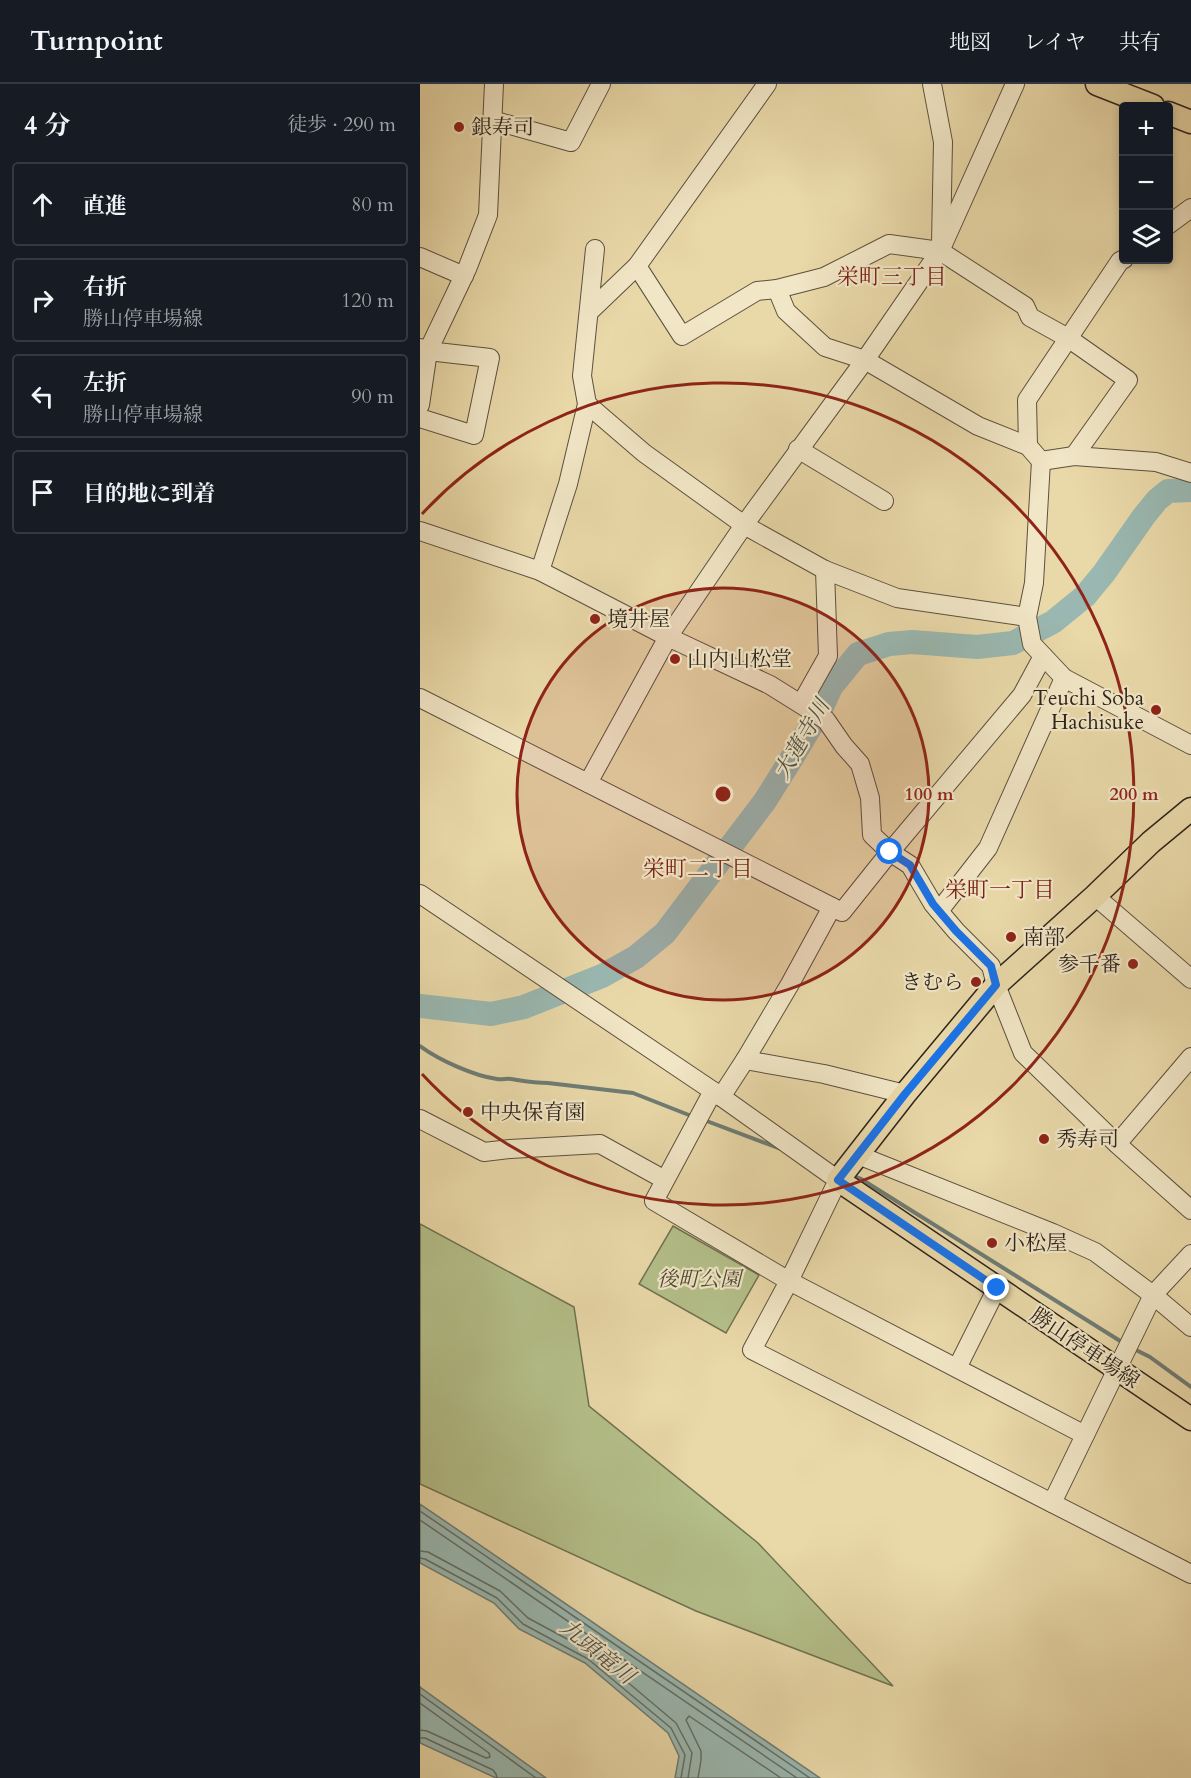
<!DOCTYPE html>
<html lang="ja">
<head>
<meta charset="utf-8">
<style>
	body { margin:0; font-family:Cardo,"Noto Serif JP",serif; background:#20242c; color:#f1f3f6 }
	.controls { position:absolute; right:18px; top:18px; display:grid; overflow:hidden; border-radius:6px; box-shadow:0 3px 9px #0003 }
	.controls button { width:54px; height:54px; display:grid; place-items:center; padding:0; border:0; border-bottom:2px solid #363941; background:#171b24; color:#f1f3f6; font:30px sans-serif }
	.stop { position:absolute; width:18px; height:18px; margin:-14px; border:4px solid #1a73e8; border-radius:50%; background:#fff }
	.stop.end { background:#1a73e8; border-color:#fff; box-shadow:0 2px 6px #0008 }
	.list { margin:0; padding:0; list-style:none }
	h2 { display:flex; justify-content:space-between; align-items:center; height:78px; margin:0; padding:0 24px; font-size:26px }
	h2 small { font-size:20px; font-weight:400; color:#9ea1a6 }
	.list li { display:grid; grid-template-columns:39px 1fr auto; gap:18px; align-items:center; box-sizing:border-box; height:84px; margin:0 12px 12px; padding:0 12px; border:2px solid #363941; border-radius:6px }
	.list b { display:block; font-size:22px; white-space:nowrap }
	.list p { margin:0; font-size:20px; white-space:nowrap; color:#9ea1a6 }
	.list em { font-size:20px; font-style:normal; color:#9ea1a6 }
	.icon { flex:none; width:33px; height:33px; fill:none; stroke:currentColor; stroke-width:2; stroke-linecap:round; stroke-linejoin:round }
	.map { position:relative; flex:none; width:771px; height:1694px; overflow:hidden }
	header { display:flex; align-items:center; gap:36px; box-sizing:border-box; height:84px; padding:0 30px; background:#171b24; border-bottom:2px solid #363941 }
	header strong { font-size:28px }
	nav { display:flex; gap:33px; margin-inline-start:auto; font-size:21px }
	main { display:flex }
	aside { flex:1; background:#171b24 }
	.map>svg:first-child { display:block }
	.green { fill:#b4bf89; stroke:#707152; stroke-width:1.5 }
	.water { fill:#9ab8b1; stroke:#6e7c75; stroke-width:1.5 }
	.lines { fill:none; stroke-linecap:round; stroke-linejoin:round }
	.shore { stroke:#646e66; stroke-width:1.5 }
	.stream { stroke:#6e7c75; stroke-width:4 }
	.river { stroke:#9ab8b1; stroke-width:24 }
	.minor-casing { stroke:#5c503f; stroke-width:20 }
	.major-casing { stroke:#2d231c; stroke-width:25 }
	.minor { stroke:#f1e6c6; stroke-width:18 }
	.major { stroke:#e9d8a8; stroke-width:22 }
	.route { stroke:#1a73e8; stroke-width:8 }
	.ring { fill:none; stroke:#8f2418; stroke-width:3 }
	.poi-dot { fill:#8f2418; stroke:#f1e6c6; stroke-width:2 }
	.labels { text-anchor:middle; stroke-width:4.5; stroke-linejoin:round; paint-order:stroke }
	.poi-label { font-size:21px; fill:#2d231c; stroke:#f1e6c6; text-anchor:start }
	.park-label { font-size:21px; font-style:italic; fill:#4f4a37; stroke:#f1e6c6 }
	.street-label { font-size:21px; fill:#2d231c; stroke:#f1e6c6 }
	.neighbourhood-label { font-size:22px; fill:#7a1f14; stroke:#f1e6c6 }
	.water-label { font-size:22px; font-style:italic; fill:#4e5049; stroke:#f1e6c6 }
	.centre { fill:#8f2418; stroke:#f1e6c6; stroke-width:3 }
	.ring-label { font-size:18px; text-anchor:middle; font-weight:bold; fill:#8f2418; stroke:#f1e6c6; stroke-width:4.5; stroke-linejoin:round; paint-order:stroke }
</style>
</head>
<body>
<header>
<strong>Turnpoint</strong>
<nav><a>地図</a><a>レイヤ</a><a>共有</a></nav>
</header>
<main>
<aside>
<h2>4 分<small>徒歩 · 290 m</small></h2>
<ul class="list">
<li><svg class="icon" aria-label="ahead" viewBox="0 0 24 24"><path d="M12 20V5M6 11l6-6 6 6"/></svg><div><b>直進</b></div><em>80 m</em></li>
<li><svg class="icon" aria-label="right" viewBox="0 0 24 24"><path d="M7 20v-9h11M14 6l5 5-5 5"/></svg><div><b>右折</b><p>勝山停車場線</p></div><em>120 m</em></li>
<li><svg class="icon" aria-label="left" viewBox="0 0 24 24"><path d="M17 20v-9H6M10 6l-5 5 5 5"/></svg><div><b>左折</b><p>勝山停車場線</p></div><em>90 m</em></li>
<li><svg class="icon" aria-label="arrive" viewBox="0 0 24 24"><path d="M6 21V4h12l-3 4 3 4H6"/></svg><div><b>目的地に到着</b></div></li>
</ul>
</aside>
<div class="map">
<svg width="771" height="1694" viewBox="0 0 771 1694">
	<rect width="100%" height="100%" fill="#e9d8a8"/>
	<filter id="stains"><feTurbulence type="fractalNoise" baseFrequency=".00333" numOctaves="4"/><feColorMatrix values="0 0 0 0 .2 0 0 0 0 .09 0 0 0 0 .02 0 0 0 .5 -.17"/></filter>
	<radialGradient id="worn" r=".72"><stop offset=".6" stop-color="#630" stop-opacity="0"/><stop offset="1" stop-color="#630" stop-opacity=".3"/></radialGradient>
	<!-- green -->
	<g class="green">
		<polygon points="0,1140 154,1223 169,1322 338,1459 473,1602 276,1527 0,1400"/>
		<polygon points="253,1142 339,1191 306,1249 219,1200"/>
	</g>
	<!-- water -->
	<g class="water">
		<polygon points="0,1420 400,1694 255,1694 259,1672 248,1649 165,1579 99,1545 74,1519 0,1479"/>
		<polygon points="0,1602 0,1603 126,1694 76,1694 0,1659"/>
	</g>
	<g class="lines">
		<!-- shore -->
		<g class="shore">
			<polyline points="0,1427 390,1694"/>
			<polyline points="0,1436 377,1694"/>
			<polyline points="0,1467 8,1468 80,1507 108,1534 173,1569 256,1639 272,1669 268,1694"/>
			<polyline points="0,1474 5,1475 77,1514 103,1540 168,1575 251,1644 265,1671 261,1694"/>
			<polyline points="0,1610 116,1694"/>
			<polyline points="0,1619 69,1669 70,1673 66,1674 7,1647 0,1646"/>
			<polyline points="0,1654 5,1654 73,1686 76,1690 77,1694"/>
			<polyline points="278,1694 281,1676 281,1667 266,1636 269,1632 361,1694"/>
		</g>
		<!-- stream -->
		<g class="stream">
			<path d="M0 962C19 976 54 992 77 995 82 996 87 994 91 995 104 997 115 999 128 999L213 1009 274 1033"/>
			<polyline points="284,1036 361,1065"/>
			<polyline points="430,1091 441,1095 705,1260"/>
			<polyline points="714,1265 730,1273 771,1303"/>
		</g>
		<!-- river -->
		<polyline class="river" points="0,922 71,930 104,923 182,892 216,873 245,849 345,717 375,669 401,625 411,603 438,570 469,560 492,558 557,563 593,559 633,538 665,512 684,489 724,432 737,416 748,407 771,406"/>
		<!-- minor casing -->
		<g class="minor-casing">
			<g id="minor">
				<polyline points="512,0 523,58 521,159"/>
				<polyline points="72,36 151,58 181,0"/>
				<polyline points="748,141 771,124"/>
				<polyline points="0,173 44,192"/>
				<polyline points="217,182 262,252 337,207 357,205 404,193 469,160 520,167 605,222 610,233 648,254 708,296 654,372"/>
				<polyline points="357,205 366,227 405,263 445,276 558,342 608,362 621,377 614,499 607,533 612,560 644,594 771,661"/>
				<polyline points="169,228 217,182 347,0"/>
				<polyline points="0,264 8,267 70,274 54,351 0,334"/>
				<polyline points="167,320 224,369 324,441 405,486 477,514 607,533"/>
				<polyline points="0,321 8,267 47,185 68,131 74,0"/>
				<polyline points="608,362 607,316 700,177 704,175"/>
				<polyline points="378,365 464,417"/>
				<polyline points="621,377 654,372 736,378 771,389"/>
				<polyline points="0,447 120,487 248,553 350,601 406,636 424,662 440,680 450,714 452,751 470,768 490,781 513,820 536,847 571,882 576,901 603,969 697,1060 771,1126"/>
				<polyline points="120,487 148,400 167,320 162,292 175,165"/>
				<polyline points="0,614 422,828 470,768 602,611 623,572"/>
				<polyline points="381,620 408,572 405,486"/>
				<polyline points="168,699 248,553 324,441 445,276 520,167 595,0"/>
				<polyline points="0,810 293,1007 418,1096 369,1197 332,1266 771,1490"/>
				<polyline points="675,812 771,895"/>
				<polyline points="412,823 370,900 325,976 404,990 485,1010"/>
				<polyline points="519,827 568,764 644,594"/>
				<polyline points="293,1007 234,1117 369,1197 665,1351"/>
				<polyline points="301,1013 325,976"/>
				<polyline points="0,1035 64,1068 90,1065 180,1060 245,1096"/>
				<polyline points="697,1060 771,973"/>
				<polyline points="438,1071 633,1149 675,1168 733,1211 771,1243"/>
				<polyline points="537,1284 577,1204"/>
				<polyline points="632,1419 733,1211 771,1170"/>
			</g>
		</g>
		<!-- major casing -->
		<g class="major-casing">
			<g id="major">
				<polyline points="677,0 733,22"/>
				<polyline points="748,29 771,38"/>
				<polyline points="771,725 731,758 675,812 576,901 485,1010 418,1096 771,1335"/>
			</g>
		</g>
		<!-- minor -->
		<use href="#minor" class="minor"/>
		<!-- major -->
		<use href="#major" class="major"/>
	</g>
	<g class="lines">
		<!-- route -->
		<polyline class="route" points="470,768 490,781 513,820 536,847 571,882 576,901 485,1010 418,1096 577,1204"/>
	</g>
	<!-- distance rings -->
	<circle cx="303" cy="710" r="206" fill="#8f2418" fill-opacity=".12"/>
	<g class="ring">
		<circle cx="303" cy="710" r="206"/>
		<path d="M2 430A411 411 0 1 1 2 990"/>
	</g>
	<!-- markers -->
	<g class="poi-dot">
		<circle cx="39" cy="43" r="6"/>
		<circle cx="175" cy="535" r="6"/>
		<circle cx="255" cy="575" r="6"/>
		<circle cx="736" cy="626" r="6"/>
		<circle cx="591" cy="853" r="6"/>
		<circle cx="713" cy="880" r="6"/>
		<circle cx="556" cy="898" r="6"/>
		<circle cx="48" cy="1028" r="6"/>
		<circle cx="624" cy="1055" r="6"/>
		<circle cx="572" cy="1159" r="6"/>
	</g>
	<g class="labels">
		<!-- poi labels -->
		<g class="poi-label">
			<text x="51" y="50">銀寿司</text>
			<text x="187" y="542">境井屋</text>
			<text x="267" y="582">山内山松堂</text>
			<text x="724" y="621" text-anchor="end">Teuchi Soba<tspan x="724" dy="24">Hachisuke</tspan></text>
			<text x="603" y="860">南部</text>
			<text x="701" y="887" text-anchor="end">参千番</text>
			<text x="544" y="905" text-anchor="end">きむら</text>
			<text x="60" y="1035">中央保育園</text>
			<text x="636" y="1062">秀寿司</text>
			<text x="584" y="1166">小松屋</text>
		</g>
		<!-- park labels -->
		<g class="park-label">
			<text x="279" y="1202">後町公園</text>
		</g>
		<!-- street labels -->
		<g class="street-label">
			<text transform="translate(665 1264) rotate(34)" y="7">勝山停車場線</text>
		</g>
		<!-- neighbourhood labels -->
		<g class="neighbourhood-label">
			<text x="472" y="200">栄町三丁目</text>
			<text x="278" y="792">栄町二丁目</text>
			<text x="580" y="813">栄町一丁目</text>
		</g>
		<!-- water labels -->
		<g class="water-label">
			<text transform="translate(381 655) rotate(-60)" y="8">大蓮寺川</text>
			<text transform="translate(178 1567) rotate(39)" y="8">九頭竜川</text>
		</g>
	</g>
	<circle cx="303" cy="710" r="9" class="centre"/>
	<g class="ring-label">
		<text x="509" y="716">100 m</text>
		<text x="714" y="716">200 m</text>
	</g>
	<rect width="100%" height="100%" filter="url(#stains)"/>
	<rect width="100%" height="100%" fill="url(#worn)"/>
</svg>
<div class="controls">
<button>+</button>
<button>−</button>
<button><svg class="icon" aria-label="layers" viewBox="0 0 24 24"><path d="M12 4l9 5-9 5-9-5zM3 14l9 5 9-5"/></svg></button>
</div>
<div class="stop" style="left:470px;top:768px"></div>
<div class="stop end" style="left:577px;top:1204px"></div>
</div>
</main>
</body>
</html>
